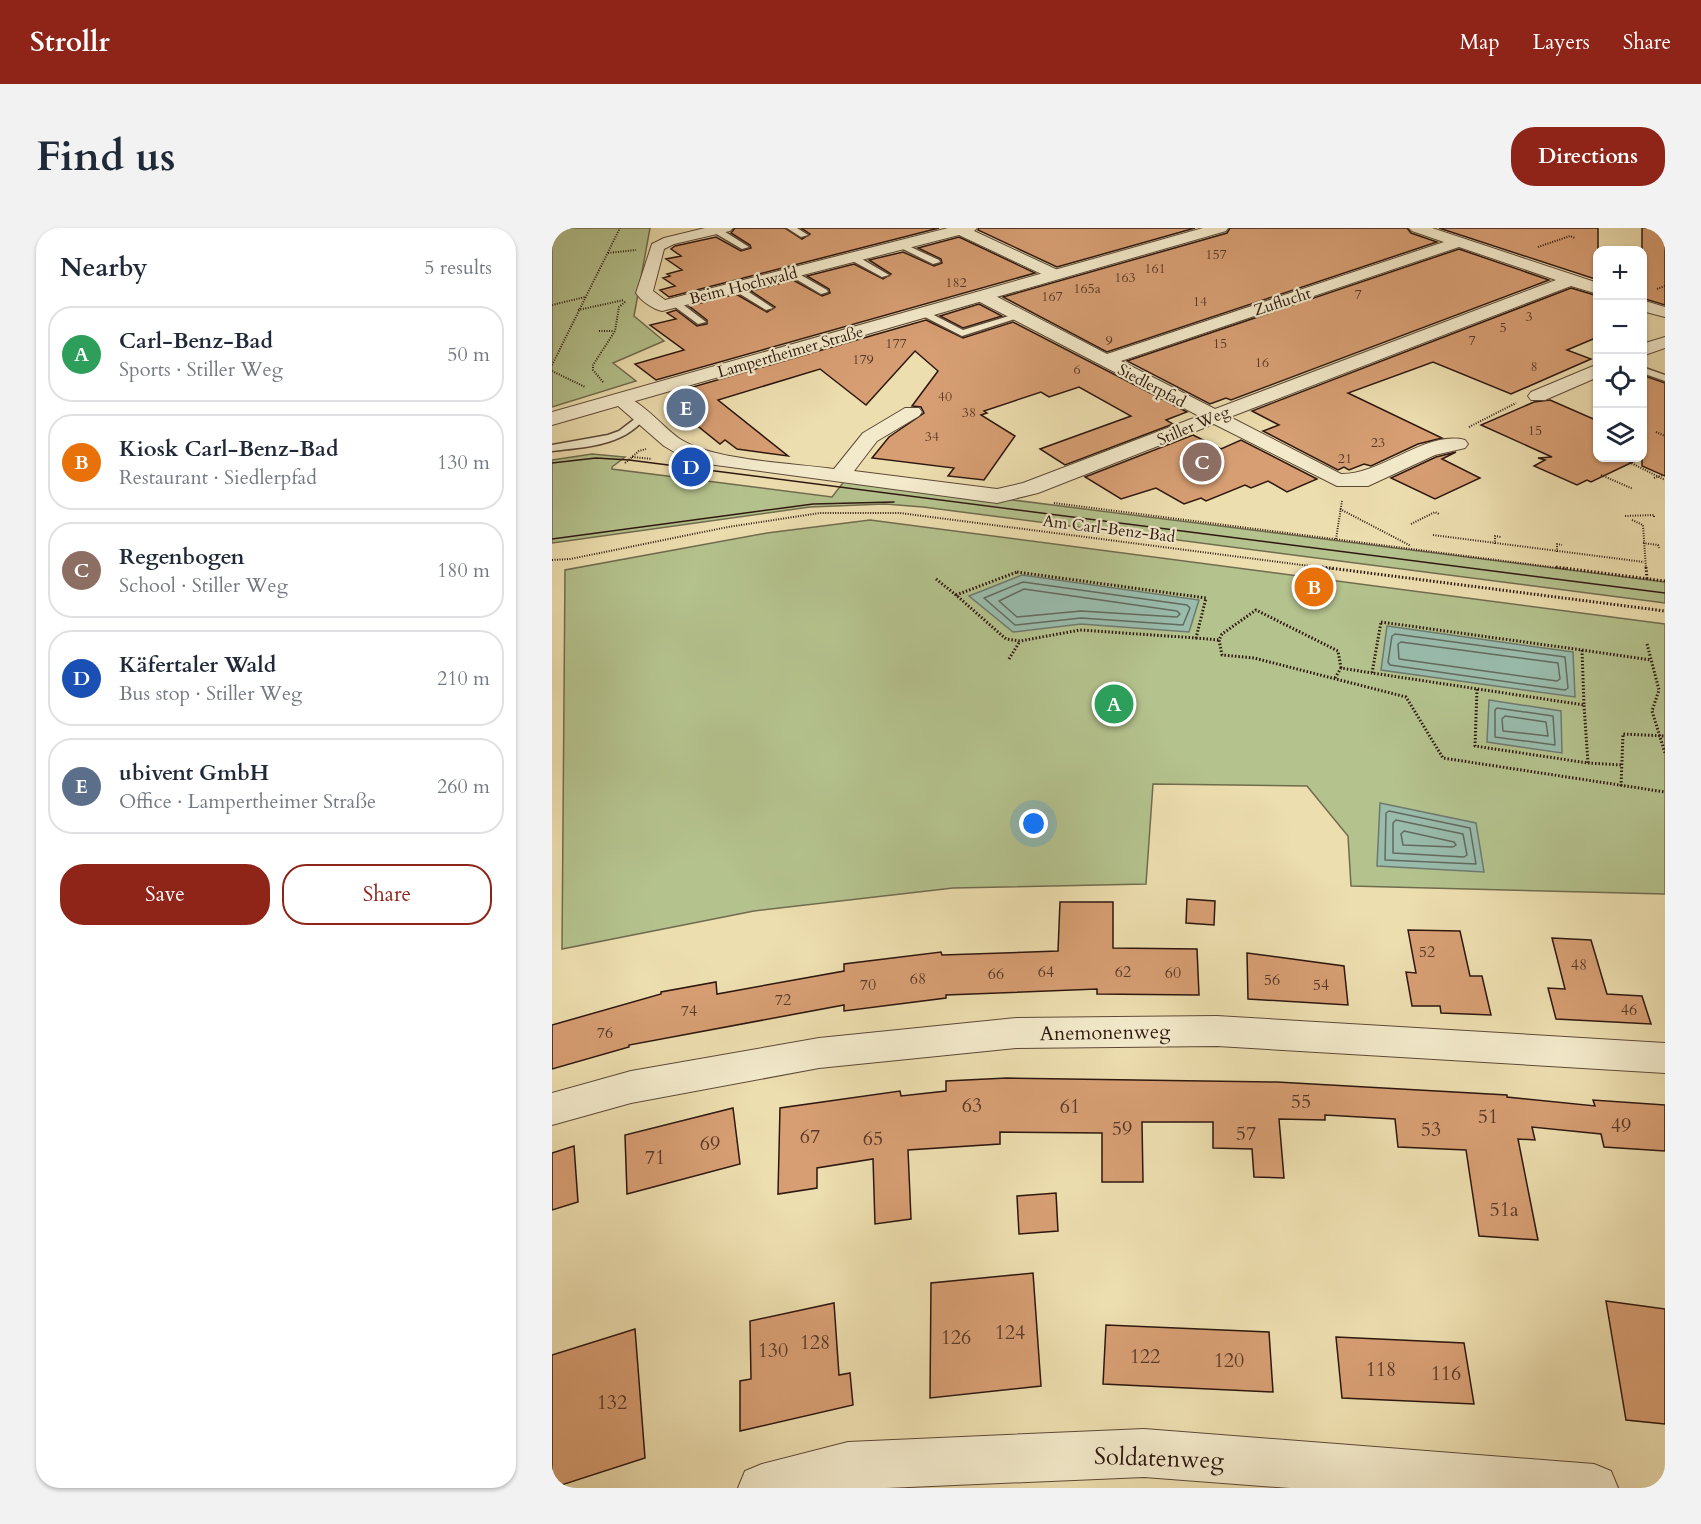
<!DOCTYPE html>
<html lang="en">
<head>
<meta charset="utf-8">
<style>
	body { margin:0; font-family:Cardo,serif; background:#f2f2f3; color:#1f2937 }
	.controls { position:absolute; right:18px; top:18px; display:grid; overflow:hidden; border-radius:12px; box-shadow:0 2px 4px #0004 }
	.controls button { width:54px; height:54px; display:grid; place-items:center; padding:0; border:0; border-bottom:2px solid #e0e1e3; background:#fff; color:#1f2937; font:30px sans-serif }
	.you { position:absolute; left:482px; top:596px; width:21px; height:21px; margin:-15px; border:4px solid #fff; border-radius:50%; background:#1a73e8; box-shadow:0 0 0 9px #1a73e833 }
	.badge { display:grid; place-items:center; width:39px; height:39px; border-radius:50%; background:#8f2418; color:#fff; font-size:20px; font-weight:700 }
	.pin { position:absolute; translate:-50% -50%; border:3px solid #fff; box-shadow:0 2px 6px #0006 }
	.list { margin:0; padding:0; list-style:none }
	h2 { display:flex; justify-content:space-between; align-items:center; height:78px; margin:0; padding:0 24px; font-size:26px }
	h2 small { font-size:20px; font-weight:400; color:#747a83 }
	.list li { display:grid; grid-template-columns:39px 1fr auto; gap:18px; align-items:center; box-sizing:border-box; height:96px; margin:0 12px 12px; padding:0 12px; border:2px solid #e0e1e3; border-radius:24px }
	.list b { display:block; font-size:22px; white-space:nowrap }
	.list p { margin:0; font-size:20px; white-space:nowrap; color:#747a83 }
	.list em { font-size:20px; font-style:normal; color:#747a83 }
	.actions { display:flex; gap:12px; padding:18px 24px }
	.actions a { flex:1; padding:14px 0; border:2px solid #8f2418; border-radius:24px; text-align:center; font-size:21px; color:#8f2418 }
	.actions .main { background:#8f2418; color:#fff }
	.icon { flex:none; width:33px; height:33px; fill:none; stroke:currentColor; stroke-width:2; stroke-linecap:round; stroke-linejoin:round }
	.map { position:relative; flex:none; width:1113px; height:1260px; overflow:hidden; border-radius:24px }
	header { display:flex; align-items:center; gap:36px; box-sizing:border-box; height:84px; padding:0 30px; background:#8f2418; color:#fff }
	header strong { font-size:28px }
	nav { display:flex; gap:33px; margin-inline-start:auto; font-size:21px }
	.intro { display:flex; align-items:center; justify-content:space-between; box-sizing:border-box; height:144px; padding:0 36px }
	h1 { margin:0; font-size:42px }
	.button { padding:15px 27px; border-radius:24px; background:#8f2418; color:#fff; font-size:21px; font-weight:700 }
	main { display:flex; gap:36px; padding:0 36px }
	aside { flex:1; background:#fff; border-radius:24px; box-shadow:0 2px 4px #0004 }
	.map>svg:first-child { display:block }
	.green { fill:#b4c28d; stroke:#706c4e; stroke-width:1.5 }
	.water { fill:#99bcad; stroke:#6e7a6e; stroke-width:1.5 }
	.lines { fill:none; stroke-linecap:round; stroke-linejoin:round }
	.shore { stroke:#636a5e; stroke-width:1.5 }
	.building { fill:#d79e73; stroke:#2d170f; stroke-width:1.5 }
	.service-casing { stroke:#5d4937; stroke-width:3 }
	.minor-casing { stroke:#5d4937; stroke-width:2 }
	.tertiary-casing { stroke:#5d4937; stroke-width:2 }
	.path-far1 { stroke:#2d170f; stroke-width:2; stroke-dasharray:1 1.5; stroke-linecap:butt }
	.path { stroke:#2d170f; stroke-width:3; stroke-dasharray:1.5 2; stroke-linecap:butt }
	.service { fill:#f3eacb; fill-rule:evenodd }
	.minor { fill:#f3eacb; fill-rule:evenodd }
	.tertiary { fill:#f3eacb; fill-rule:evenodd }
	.tram { stroke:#2d170f; stroke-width:1.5 }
	.labels { text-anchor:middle; stroke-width:4.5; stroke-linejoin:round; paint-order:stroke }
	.far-number-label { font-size:14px; fill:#583928 }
	.far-street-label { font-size:16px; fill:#2d170f; stroke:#f3eacb }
	.number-label { font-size:16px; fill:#583928 }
	.street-label { font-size:20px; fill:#2d170f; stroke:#f3eacb }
	.near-number-label { font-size:20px; fill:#583928 }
	.near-street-label { font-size:24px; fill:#2d170f; stroke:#f3eacb }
</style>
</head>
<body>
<header>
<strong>Strollr</strong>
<nav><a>Map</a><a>Layers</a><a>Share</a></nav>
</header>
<div class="intro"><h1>Find us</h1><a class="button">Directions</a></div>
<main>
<aside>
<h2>Nearby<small>5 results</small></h2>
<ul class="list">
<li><span class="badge" style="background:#2e9e5b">A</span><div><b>Carl-Benz-Bad</b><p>Sports · Stiller Weg</p></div><em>50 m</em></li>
<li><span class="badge" style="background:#e8710a">B</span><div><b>Kiosk Carl-Benz-Bad</b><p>Restaurant · Siedlerpfad</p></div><em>130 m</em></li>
<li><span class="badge" style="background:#8d6e63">C</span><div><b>Regenbogen</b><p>School · Stiller Weg</p></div><em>180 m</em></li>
<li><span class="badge" style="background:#1a4fb4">D</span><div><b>Käfertaler Wald</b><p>Bus stop · Stiller Weg</p></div><em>210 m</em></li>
<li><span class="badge" style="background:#5c6f8a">E</span><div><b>ubivent GmbH</b><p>Office · Lampertheimer Straße</p></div><em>260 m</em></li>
</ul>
<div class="actions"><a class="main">Save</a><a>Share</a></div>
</aside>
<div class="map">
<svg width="1113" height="1260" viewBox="0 0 1113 1260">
	<rect width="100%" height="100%" fill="#eddeaf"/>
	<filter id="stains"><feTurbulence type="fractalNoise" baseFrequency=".00333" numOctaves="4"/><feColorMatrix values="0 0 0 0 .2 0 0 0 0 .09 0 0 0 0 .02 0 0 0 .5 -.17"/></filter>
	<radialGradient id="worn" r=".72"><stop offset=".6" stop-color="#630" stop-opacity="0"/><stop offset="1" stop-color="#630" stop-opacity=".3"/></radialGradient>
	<!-- green -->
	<g class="green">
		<polygon points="0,0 98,0 82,88 112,113 61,135 84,153 0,179"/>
		<polygon points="40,226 73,229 60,239 60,241 280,269 294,251 1113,354 1113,375 371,279 333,276 258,279 0,315 0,232"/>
		<polygon points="318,292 1113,396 1113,666 799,658 796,608 755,558 601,556 594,656 401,660 202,683 10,721 13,342 215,305"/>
	</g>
	<!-- water -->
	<g class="water">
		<polygon points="470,347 647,372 637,404 529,396 461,404 417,368"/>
		<polygon points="835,398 1021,424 1023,469 829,442"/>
		<polygon points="937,472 1009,483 1010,525 935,514"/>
		<polygon points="828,575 924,595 932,644 825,638"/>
	</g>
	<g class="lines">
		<!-- shore -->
		<g class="shore">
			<polygon points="471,354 635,377 638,380 631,397 529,390 463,397 432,370"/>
			<polygon points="472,361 625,383 628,386 625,389 529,383 465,389 447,373"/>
			<polygon points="843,406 1013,429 1016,460 1013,462 838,437 836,434 840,408"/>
			<polygon points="849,414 1006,435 1008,451 1005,453 847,431 846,416"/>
			<polygon points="945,480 1001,488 1003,517 943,509 943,482"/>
			<polygon points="953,488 994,494 996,508 951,503 950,491"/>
			<polygon points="837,583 918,600 924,636 833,632 834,585"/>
			<polygon points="844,592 911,606 915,627 912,629 841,625 841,595"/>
			<polygon points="852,603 902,614 904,617 901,619 851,617 849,606"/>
		</g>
	</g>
	<!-- building -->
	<g class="building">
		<polygon points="183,0 233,0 250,11 258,6 249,0 387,0 117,69 108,62 123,58 111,50 118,48 115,46 130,42 114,31 129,28 119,21 123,18 164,9 189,23 199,20 198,17 179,5"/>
		<polygon points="427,0 643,0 505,39 426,2"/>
		<polygon points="678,0 855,0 859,5 885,14 555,124 451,69 675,5"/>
		<polygon points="887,0 1046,0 1046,52"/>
		<polygon points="1090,0 1113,0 1113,77 1090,70"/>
		<polygon points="407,9 483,45 104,152 83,136 132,122 98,97 124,91 115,85 124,82 145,98 155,96 155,92 137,78 184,66 215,84 223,79 199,63 241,52 270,68 278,65 277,61 255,48 302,36 331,51 339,46 317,32 351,24 382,38 390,35 389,31 366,20"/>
		<polygon points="907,21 997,52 679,172 674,170 658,176 575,133"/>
		<polygon points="1019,60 1046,68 1046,109 1015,122 1039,131 959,166 881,134 796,165 890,210 866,216 819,238 812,236 797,242 792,239 786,242 711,203 727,197 700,183"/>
		<polygon points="427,76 450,88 411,100 388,88"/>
		<polygon points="374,92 411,110 461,94 635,184 614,192 621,196 513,237 488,221 579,188 527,159 497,169 489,164 432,183 435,185 429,187 463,208 432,252 396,248 402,240 320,230 337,209 372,185 369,179 360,178 386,143 363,123 314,177 268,141 166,172 236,228 185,221 173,212 168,216 116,174 128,171 120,165"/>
		<polygon points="1093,148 1113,155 1113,248 1090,238 1090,149"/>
		<polygon points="998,172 1046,193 1046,230 1089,230 1039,254 1035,252 1025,257 982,238 993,232 986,230 1000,229 929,197 982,174"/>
		<polygon points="641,207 669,221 689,212 765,251 735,264 716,253 699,260 693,257 654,273 649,270 632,276 604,260 569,271 533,249"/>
		<polygon points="904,224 890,231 928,250 883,271 839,250 884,229"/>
		<polygon points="635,671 663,673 662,697 634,695"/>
		<polygon points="508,674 561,674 561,720 645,721 647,767 545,766 545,761 394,767 394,770 292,783 292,777 77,817 77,819 0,841 0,797 109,766 109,764 164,754 165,766 292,743 292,736 389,724 390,727 506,723"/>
		<polygon points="856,702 908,703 918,748 930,748 939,787 889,785 888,778 860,778 854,744 864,745"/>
		<polygon points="1000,710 1039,712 1055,766 1090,768 1099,796 1004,791 996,760 1013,761"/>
		<polygon points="695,725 792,738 796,777 696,771"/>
		<polygon points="455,850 725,854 955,867 955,869 1043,878 1041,872 1113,877 1113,923 1052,919 1049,906 980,899 983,912 966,911 986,1012 927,1008 914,922 846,919 843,891 773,887 773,892 727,891 732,950 702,949 700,921 661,920 661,894 590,894 591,954 550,954 550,905 448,904 448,916 356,922 359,991 323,996 321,931 265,940 265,960 226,966 228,880 348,863 349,868 394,863 394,853"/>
		<polygon points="181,880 188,936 75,966 73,907"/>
		<polygon points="22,918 26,974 0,982 0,925"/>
		<polygon points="504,965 506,1003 467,1006 465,968"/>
		<polygon points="481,1045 489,1158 378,1170 379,1055"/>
		<polygon points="1054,1073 1113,1081 1113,1196 1074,1192"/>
		<polygon points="282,1075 287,1147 298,1145 301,1177 188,1203 188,1153 199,1151 198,1093"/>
		<polygon points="554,1097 717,1104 721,1164 551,1156"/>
		<polygon points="83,1101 93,1230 0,1260 0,1127"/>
		<polygon points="784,1109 912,1115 922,1176 790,1170"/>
	</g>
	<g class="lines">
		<!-- service casing -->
		<g class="service-casing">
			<g id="service">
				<polygon points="163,0 167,0 197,19 190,21 161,4"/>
				<polygon points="235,0 245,0 256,7 249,9"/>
				<polygon points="350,15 387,32 388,34 381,36 347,19 346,17"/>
				<polygon points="297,27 303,27 337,47 330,49 297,31"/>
				<polygon points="240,42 275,62 276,64 269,66 237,47 236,45"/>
				<polygon points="180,57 186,57 221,80 214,82 180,61"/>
				<polygon points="119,72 125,72 154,94 146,96 119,76"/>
				<polygon points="372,82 411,102 467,85 472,88 410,108 369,87 367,85"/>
				<polygon points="1090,139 1113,147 1113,153 1090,145"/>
				<path d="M88 187 93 190C71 218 33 219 0 223V217L56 207 67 203Z"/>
			</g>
		</g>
		<!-- minor casing -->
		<g class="minor-casing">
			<g id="minor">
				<path d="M153 0H181L178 3 122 16 112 21 101 63 113 72 396 0H425L422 3 510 44 512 47 510 50H498L407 7 110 83C101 81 89 73 84 65L100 16 112 10Z"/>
				<path d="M857 0H880L1046 55V66L1019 58 678 189 789 246C829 247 874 202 913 212L916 216 913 220 883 227 816 258H785L662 196 486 265 445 275 156 236 129 228 112 218 58 171 61 167C81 162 111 200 128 211 163 233 239 235 282 241L311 205 353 180H367L370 184 367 188 325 213 302 243 445 261 471 255 647 188 424 72 422 68 424 64H436L555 126 892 14 860 3ZM907 19 1004 52 663 181 569 133Z"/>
				<polygon points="1090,72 1113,79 1113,89 1090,83"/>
				<polygon points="1113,109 1113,120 1090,128 1090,116"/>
				<polygon points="1046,136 1046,149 993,172 979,172 976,168 979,164"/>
				<polygon points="665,788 1113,815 1113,845 665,818 464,820 267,840 79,875 0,897 0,865 79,843 267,810 464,790"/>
				<polygon points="592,1201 1042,1236 1059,1243 1066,1260 738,1260 592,1249 334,1260 186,1260 193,1243 210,1236 296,1214"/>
			</g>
		</g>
		<!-- tertiary casing -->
		<g class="tertiary-casing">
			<polygon id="tertiary" points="651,0 676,0 674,3 0,197 0,184"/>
		</g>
		<!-- path-far1 -->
		<g class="path-far1">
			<polyline points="986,19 1018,8 1023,10"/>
			<polyline points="56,25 84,22"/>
			<polyline points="1105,61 1113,58"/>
			<polyline points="0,77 33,69"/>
			<polyline points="26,82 72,72"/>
			<polyline points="47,103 62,103"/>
			<polyline points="0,137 68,0"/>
			<polyline points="0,143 33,159"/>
			<polyline points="51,154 41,142 41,137 63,103 67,79 74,73"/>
			<polyline points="917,199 964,175"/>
			<polyline points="1104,204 1113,208"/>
			<polyline points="80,229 100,231"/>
			<polyline points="1075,233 1113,252"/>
			<polyline points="73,235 87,223 94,221"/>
			<polyline points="1049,247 1081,261"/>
			<polyline points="1102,250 1111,247"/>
			<polyline points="502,275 1015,341"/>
			<polyline points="788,281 859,318"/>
			<polyline points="1073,288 1102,287 1102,290"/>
			<polyline points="1080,292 1091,297 1094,341"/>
			<polyline points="859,296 883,284 887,286"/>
			<polyline points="881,307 1092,334"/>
			<polyline points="784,311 790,273"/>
			<polyline points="1091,315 1106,317 1107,320"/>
			<polyline points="943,316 943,308 949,309"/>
			<polyline points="1005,324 1005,316 1010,317"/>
			<polyline points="0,332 18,331 176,299 268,285 348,285 781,341"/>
		</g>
		<!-- path -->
		<g class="path">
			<polyline points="770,339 1113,383"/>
			<polyline points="1004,339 1113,353"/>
			<polyline points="1094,339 1095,351"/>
			<polygon points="465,344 654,370 644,410 528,402 468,413 454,411 404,367"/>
			<polyline points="384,351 404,367"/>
			<polygon points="829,394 1030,422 1032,477 820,445"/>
			<polyline points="644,410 667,412"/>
			<polyline points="1095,416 1107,462 1100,483 1113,525"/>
			<polyline points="1030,422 1099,432"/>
			<polyline points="457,431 468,413"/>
			<polyline points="789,440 786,423 704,382 670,406 667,412 670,427 702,430 854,469 891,530 1113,564"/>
			<polyline points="783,450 789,440 820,445"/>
			<polyline points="925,461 923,518 1036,535 1032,477"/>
			<polyline points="1036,535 1070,537"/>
			<polyline points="1069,558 1071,506 1113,508"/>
		</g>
		<!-- service -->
		<use href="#service" class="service"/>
		<!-- minor -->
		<use href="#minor" class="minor"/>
		<!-- tertiary -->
		<use href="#tertiary" class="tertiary"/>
		<!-- tram -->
		<g class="tram">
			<polyline points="0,235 44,230 77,232 1113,365"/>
			<polyline points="0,311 261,276 342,274"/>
		</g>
	</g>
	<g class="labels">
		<!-- far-number labels -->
		<g class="far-number-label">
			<text x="664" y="31">157</text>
			<text x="603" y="45">161</text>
			<text x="573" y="54">163</text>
			<text x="404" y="59">182</text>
			<text x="535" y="65">165a</text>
			<text x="806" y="71">7</text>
			<text x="500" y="73">167</text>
			<text x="648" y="78">14</text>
			<text x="977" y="93">3</text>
			<text x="951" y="104">5</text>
			<text x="557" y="117">9</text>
			<text x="920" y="117">7</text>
			<text x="344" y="120">177</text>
			<text x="668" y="120">15</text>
			<text x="311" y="136">179</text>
			<text x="710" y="139">16</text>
			<text x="982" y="143">8</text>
			<text x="525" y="146">6</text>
			<text x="393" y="173">40</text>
			<text x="417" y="189">38</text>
			<text x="983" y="207">15</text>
			<text x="380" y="213">34</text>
			<text x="826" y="219">23</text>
			<text x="793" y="235">21</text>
		</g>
		<!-- far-street labels -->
		<g class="far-street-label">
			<text transform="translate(191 57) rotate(-14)" y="6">Beim Hochwald</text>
			<text transform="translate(730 73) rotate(-18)" y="6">Zuflucht</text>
			<text transform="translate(238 123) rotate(-16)" y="6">Lampertheimer Straße</text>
			<text transform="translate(600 157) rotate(28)" y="6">Siedlerpfad</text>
			<text transform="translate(641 197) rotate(-23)" y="6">Stiller Weg</text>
			<text transform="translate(557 300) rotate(7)" y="6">Am Carl-Benz-Bad</text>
		</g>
		<!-- number labels -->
		<g class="number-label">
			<text x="875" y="729">52</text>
			<text x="1027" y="742">48</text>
			<text x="494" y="749">64</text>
			<text x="571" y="749">62</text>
			<text x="621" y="750">60</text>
			<text x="444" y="751">66</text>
			<text x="366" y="756">68</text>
			<text x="720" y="757">56</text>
			<text x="316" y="762">70</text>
			<text x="769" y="762">54</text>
			<text x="231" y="777">72</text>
			<text x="1077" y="787">46</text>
			<text x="137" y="788">74</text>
			<text x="53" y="810">76</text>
		</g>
		<!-- street labels -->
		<g class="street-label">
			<text transform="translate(553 804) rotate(-1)" y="7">Anemonenweg</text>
		</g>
		<!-- near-number labels -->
		<g class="near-number-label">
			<text x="749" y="880">55</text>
			<text x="420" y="884">63</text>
			<text x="518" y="885">61</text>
			<text x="936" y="895">51</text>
			<text x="1069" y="904">49</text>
			<text x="570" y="907">59</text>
			<text x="879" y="908">53</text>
			<text x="694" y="912">57</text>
			<text x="258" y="915">67</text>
			<text x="321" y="917">65</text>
			<text x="158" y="922">69</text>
			<text x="103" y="936">71</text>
			<text x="952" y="988">51a</text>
			<text x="458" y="1111">124</text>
			<text x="404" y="1116">126</text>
			<text x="263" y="1121">128</text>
			<text x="221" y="1129">130</text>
			<text x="593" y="1135">122</text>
			<text x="677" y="1139">120</text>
			<text x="829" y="1148">118</text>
			<text x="894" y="1152">116</text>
			<text x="60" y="1181">132</text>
		</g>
		<!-- near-street labels -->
		<g class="near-street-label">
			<text transform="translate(607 1230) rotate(2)" y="8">Soldatenweg</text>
		</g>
	</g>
	<rect width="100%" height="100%" filter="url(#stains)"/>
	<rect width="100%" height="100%" fill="url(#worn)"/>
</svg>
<div class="controls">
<button>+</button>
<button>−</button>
<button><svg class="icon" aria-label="locate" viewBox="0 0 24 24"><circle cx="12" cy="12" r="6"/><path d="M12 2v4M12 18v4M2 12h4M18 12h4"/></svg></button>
<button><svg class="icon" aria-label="layers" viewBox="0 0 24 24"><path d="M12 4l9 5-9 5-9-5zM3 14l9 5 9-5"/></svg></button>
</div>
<div class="you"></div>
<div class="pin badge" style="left:562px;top:476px;background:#2e9e5b">A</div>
<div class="pin badge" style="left:762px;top:359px;background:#e8710a">B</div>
<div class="pin badge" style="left:650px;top:234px;background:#8d6e63">C</div>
<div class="pin badge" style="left:139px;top:239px;background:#1a4fb4">D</div>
<div class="pin badge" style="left:134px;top:180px;background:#5c6f8a">E</div>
</div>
</main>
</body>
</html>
